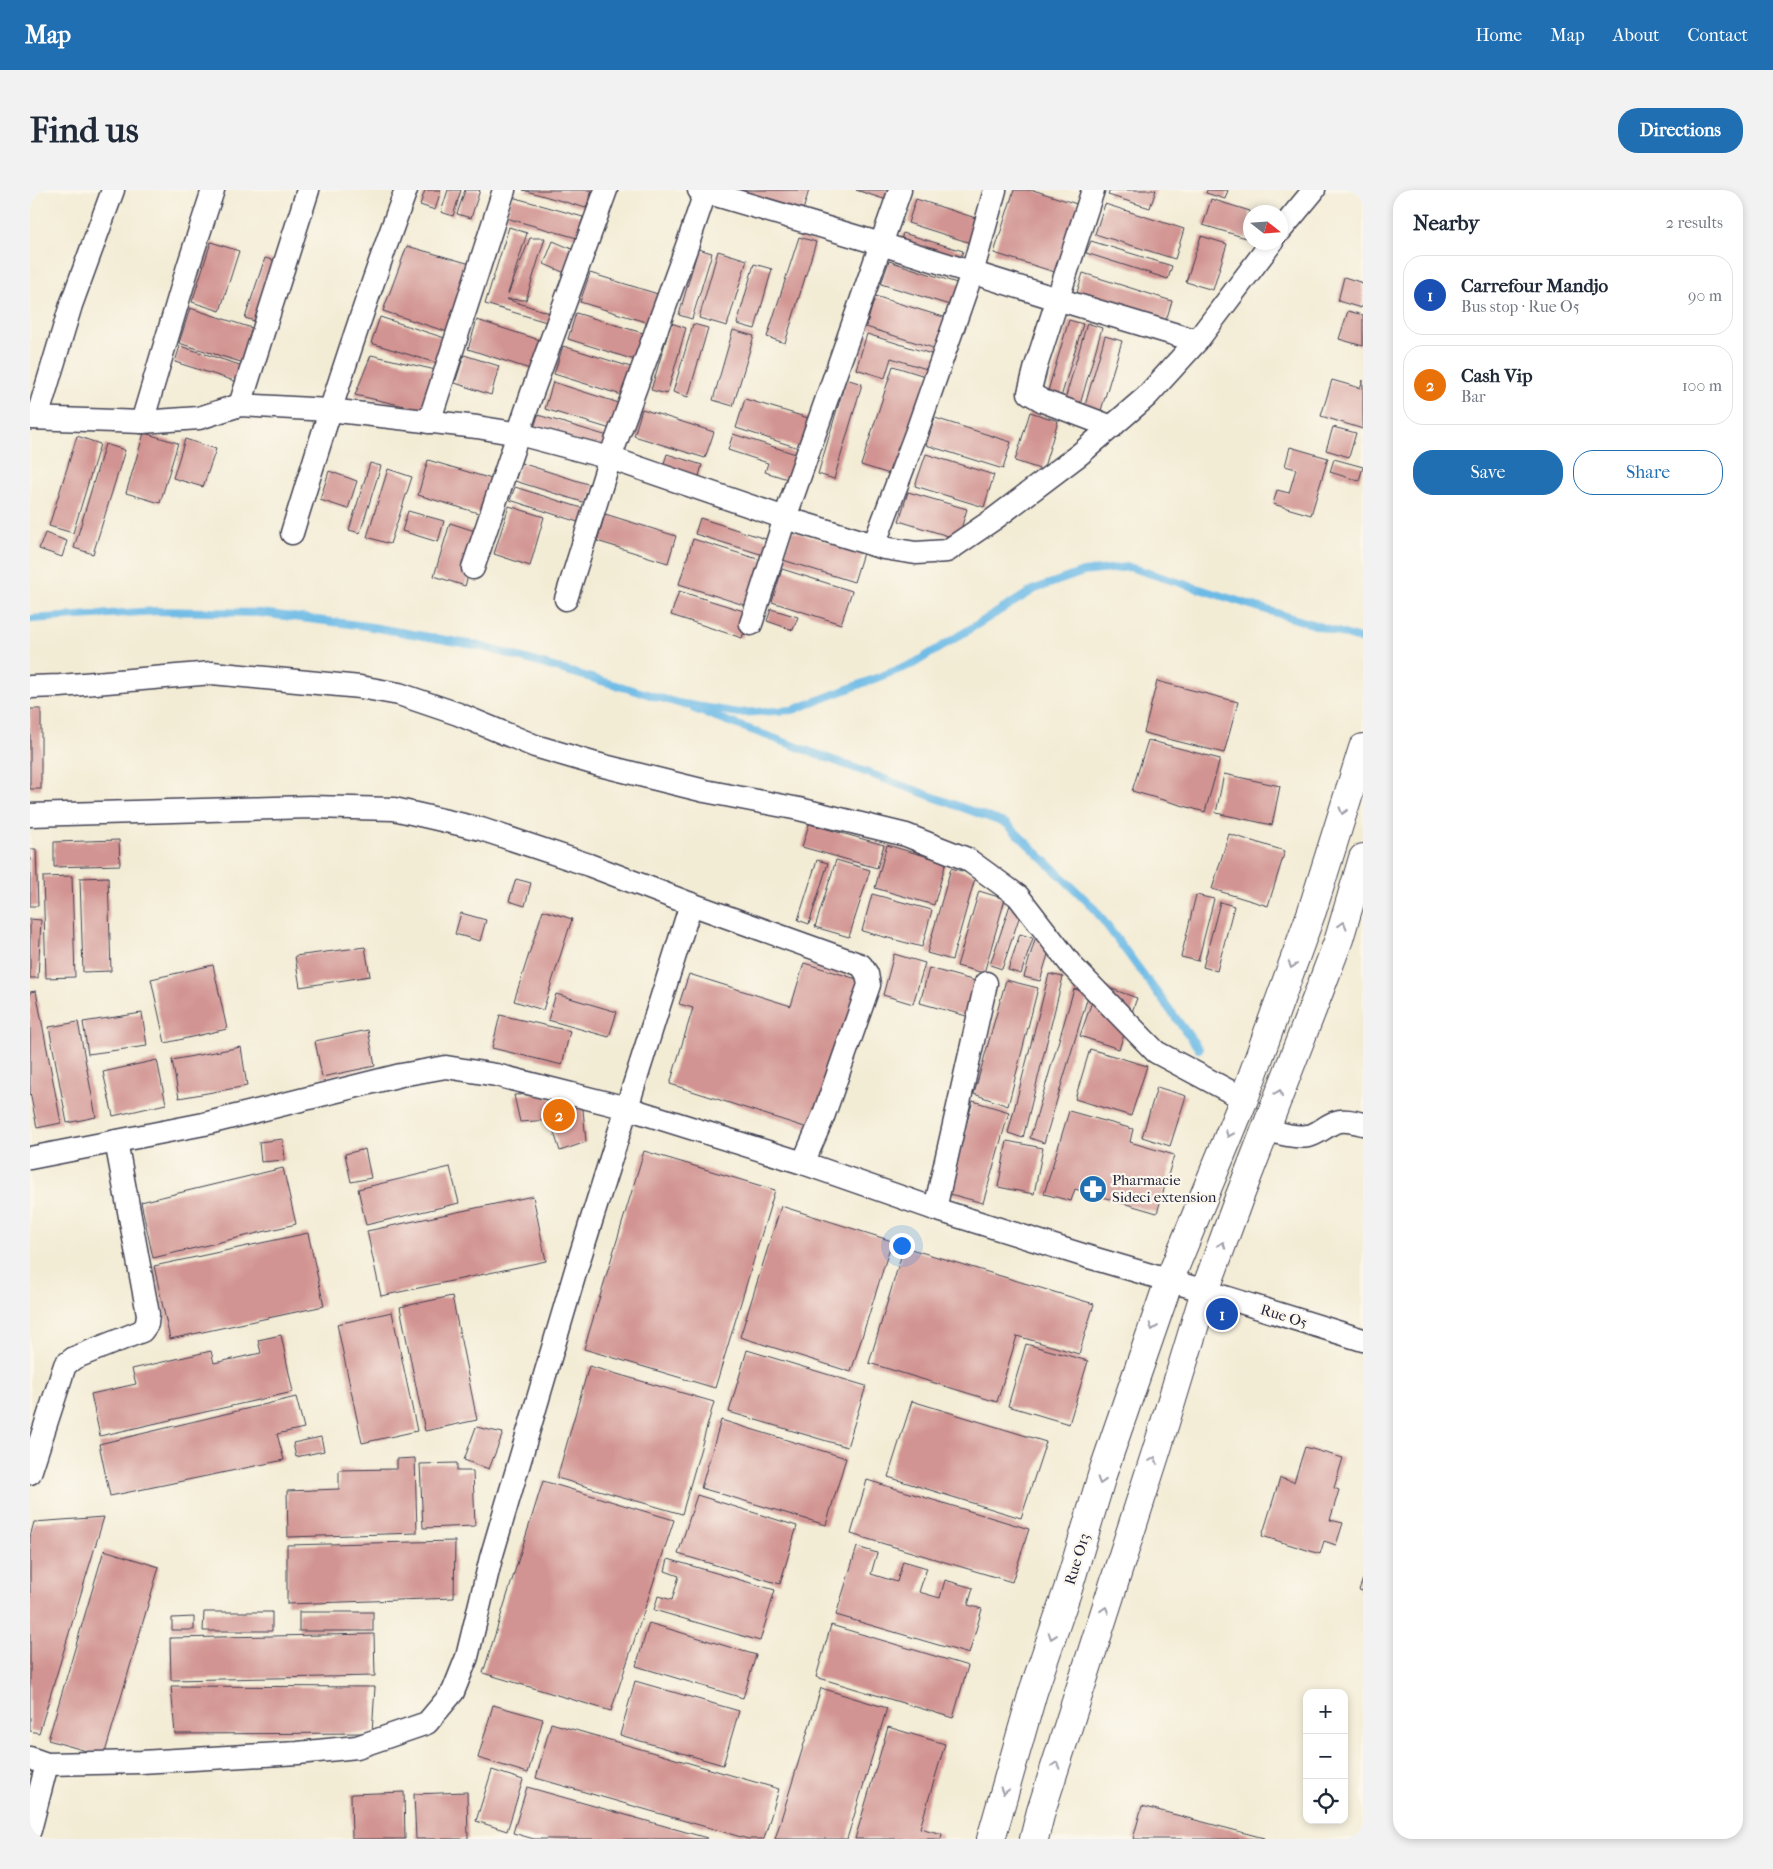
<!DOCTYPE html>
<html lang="en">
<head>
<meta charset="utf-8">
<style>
	body { margin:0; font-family:"IM FELL French Canon",serif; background:#f2f2f3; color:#1f2937 }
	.controls { position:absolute; right:15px; bottom:15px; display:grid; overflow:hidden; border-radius:10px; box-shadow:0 2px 8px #0003 }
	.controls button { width:45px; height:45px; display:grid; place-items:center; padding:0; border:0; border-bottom:1px solid #e0e1e3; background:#fff; color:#1f2937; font:25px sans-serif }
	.compass { position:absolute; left:1213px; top:15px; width:45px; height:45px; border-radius:50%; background:#fff; box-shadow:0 2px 8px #0003; rotate:107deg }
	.you { position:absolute; left:871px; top:1055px; width:18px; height:18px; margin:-12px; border:4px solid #fff; border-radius:50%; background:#1a73e8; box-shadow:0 0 0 8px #1a73e833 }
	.badge { display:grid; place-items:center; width:32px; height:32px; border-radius:50%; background:#1f6fb2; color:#fff; font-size:16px; font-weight:700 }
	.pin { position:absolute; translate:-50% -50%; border:2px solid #fff; box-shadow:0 1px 5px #0006 }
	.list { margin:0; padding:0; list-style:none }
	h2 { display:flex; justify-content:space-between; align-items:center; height:65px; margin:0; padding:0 20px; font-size:21px }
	h2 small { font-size:16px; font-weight:400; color:#747a83 }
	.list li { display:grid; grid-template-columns:32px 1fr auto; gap:15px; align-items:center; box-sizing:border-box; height:80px; margin:0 10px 10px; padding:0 10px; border:1px solid #e0e1e3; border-radius:20px }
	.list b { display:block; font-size:19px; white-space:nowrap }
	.list p { margin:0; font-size:16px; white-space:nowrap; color:#747a83 }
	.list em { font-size:16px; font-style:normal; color:#747a83 }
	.actions { display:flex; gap:10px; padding:15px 20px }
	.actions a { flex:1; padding:11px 0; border:1px solid #1f6fb2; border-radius:20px; text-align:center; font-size:18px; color:#1f6fb2 }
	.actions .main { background:#1f6fb2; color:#fff }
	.icon { flex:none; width:28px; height:28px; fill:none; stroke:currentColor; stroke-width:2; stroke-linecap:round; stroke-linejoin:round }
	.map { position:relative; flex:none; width:1333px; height:1649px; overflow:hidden; border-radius:20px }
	header { display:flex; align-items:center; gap:30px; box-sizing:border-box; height:70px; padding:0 25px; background:#1f6fb2; color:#fff }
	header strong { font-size:24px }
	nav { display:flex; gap:28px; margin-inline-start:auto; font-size:18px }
	.intro { display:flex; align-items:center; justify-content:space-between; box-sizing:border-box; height:120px; padding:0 30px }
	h1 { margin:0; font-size:35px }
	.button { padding:12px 22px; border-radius:20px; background:#1f6fb2; color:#fff; font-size:18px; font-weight:700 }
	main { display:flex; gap:30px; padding:0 30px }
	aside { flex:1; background:#fff; border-radius:20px; box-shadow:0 2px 8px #0003 }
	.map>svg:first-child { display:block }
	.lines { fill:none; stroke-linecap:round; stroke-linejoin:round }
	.stream { stroke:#6cbae6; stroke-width:8 }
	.building { fill:#d29492 }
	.street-casing { stroke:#414052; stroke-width:25 }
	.secondary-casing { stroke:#414052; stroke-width:30 }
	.street { stroke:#fff; stroke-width:22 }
	.secondary { stroke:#fff; stroke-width:28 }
	.oneway { stroke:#9c9ca7 }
	.labels { text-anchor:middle; stroke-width:4.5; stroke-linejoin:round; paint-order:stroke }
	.poi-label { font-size:15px; fill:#22223b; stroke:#fbf7ec; text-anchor:start }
	.street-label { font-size:15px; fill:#22223b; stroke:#fbf7ec }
</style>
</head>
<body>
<header>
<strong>Map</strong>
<nav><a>Home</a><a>Map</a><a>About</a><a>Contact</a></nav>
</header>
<div class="intro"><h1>Find us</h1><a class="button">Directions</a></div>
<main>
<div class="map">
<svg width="1333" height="1649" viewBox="0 0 1333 1649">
	<rect width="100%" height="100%" fill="#fbf7ec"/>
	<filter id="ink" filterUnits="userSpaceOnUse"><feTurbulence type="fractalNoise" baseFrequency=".02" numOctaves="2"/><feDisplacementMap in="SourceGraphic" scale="10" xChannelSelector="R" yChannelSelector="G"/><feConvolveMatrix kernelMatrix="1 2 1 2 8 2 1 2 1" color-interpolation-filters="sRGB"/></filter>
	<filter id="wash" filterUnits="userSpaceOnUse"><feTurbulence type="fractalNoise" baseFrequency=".0096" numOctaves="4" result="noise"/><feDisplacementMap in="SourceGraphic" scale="20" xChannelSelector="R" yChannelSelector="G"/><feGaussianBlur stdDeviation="1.12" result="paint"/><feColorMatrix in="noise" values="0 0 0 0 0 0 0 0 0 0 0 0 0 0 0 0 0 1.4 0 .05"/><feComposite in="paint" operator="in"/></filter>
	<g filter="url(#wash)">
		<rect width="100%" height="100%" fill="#f3ecd5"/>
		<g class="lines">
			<!-- stream -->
			<g class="stream">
				<polyline points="0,429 127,421 230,423 336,436 450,456 648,513 708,523 763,520 883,474 1005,399 1053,382 1099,377 1333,450"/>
				<polyline points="664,519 977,634 1063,717 1169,859"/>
			</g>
		</g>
		<g id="blocks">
			<!-- building -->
			<g class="building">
				<polygon points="395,0 411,0 405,20 390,15"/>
				<polygon points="418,0 431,0 423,26 411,22"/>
				<polygon points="435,0 450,0 441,28 427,24"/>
				<polygon points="493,0 562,0 556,18"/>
				<polygon points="687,0 779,0 771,27"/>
				<polygon points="826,0 864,0 860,11"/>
				<polygon points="984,0 1003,0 1053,16 1031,84 964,63"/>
				<polygon points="1080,0 1126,0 1120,18 1078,5"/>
				<polygon points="1177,0 1198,0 1195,9 1176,3"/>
				<polygon points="482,7 553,27 547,48 476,28"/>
				<polygon points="886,9 952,30 944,54 878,33"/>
				<polygon points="1181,9 1220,21 1220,35 1216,48 1173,35"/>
				<polygon points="1075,14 1154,39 1145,69 1065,44"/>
				<polygon points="479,37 497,43 478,104 500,48 515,48 496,110 476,109 523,124 520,133 455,114"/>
				<polygon points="873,43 933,61 930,70 870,53"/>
				<polygon points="1171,46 1197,54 1183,100 1156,92"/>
				<polygon points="769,47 786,52 755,153 737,147"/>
				<polygon points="523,51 544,60 535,83 514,74"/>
				<polygon points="1061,51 1142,76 1138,89 1056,63"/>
				<polygon points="181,52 209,61 190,121 162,112"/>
				<polygon points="377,56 444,75 421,143 353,121"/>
				<polygon points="668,59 682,63 662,129 649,125"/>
				<polygon points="688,61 717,70 697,136 669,128"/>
				<polygon points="235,68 250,72 231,133 215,128"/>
				<polygon points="859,71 933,95 926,117 851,94"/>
				<polygon points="724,74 742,79 725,139 707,134"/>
				<polygon points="560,83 631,105 622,134 550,112"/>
				<polygon points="1053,83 1142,111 1130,150 1041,122"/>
				<polygon points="1314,87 1333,93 1333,111 1331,118 1308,111"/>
				<polygon points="845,106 920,129 910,160 836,137"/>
				<polygon points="160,118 228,140 217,174 149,153"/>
				<polygon points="1318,121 1333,125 1333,156 1309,149"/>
				<polygon points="546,123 616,144 608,171 538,149"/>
				<polygon points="350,127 424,151 416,176 341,153"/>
				<polygon points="447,130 516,152 506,181 438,159"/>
				<polygon points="1039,130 1053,134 1031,207 1017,204"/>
				<polygon points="641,133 656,138 637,204 621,200"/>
				<polygon points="1057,133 1072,138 1049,218 1034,213"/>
				<polygon points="663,134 678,138 658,207 643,202"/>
				<polygon points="703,140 724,146 703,216 683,210"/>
				<polygon points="837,144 908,166 903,181 861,168 855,188 826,179"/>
				<polygon points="1075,146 1092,151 1069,227 1053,222"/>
				<polygon points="150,156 216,177 211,193 145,172"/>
				<polygon points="533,156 604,178 595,206 524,184"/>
				<polygon points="341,165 410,181 397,221 325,205"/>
				<polygon points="434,165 469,176 461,205 425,193"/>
				<polygon points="863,176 898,187 866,286 831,275"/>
				<polygon points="816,189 832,194 804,289 788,284"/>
				<polygon points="1302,190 1330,198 1333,190 1333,239 1291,226"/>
				<polygon points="523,192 592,214 584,240 515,219"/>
				<polygon points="715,209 785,230 775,260 706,238"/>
				<polygon points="612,219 684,242 675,268 604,246"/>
				<polygon points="1000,222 1028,231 1013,280 985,271"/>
				<polygon points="508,225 581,247 577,261 504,238"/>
				<polygon points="905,228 981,252 973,279 896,255"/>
				<polygon points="1303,237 1326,243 1319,267 1296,260"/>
				<polygon points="114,243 148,253 130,313 96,303"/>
				<polygon points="703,244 772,266 764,291 735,282 738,273 698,260"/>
				<polygon points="47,246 70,254 43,343 19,336"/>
				<polygon points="155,249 186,259 173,297 143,288"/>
				<polygon points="75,254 95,260 63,364 44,358"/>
				<polygon points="1260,257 1298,268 1281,325 1243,314 1247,300 1259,303 1266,279 1255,276"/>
				<polygon points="637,264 672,275 668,290 632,279"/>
				<polygon points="896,264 964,285 954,317 885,296"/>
				<polygon points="1304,269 1333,277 1329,291 1300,282"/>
				<polygon points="398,270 465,290 455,325 388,305"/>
				<polygon points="340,273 351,276 330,343 319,340"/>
				<polygon points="491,273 564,296 559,314 485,291"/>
				<polygon points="358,279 382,287 360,354 337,347"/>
				<polygon points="299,281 327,291 318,319 290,310"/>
				<polygon points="485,297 558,320 554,334 480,310"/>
				<polygon points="878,302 937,319 928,349 869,331"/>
				<polygon points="479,316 514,327 500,376 464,364"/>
				<polygon points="378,321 414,331 408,352 372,341"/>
				<polygon points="575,324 646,346 638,373 567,351"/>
				<polygon points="670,328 742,351 737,366 665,344"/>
				<polygon points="420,333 451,343 435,396 404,386"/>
				<polygon points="762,341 833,363 824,392 753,370"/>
				<polygon points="15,343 37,351 32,367 9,359"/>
				<polygon points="663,349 734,371 720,417 649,394"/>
				<polygon points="752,379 822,401 811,434 742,412"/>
				<polygon points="649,401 720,423 712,448 641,425"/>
				<polygon points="741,419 768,427 763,440 737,431"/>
				<polygon points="1127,491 1208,512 1194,563 1114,543"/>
				<rect x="0" y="519" width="11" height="80"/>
				<polygon points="1118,550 1190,569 1175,622 1102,601"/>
				<polygon points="1194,584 1250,596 1242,635 1186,623"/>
				<polygon points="779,634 854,655 847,678 772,657"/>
				<polygon points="1199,644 1255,661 1238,716 1182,699"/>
				<polygon points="89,650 90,675 24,677 24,652"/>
				<polygon points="857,655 916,672 904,715 845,698"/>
				<polygon points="0,659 6,659 8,716 0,716"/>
				<polygon points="787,670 798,673 779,734 768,730"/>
				<polygon points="806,670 840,680 819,747 785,737"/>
				<polygon points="921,678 946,685 922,770 897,763"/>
				<polygon points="42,686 45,787 16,788 13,687"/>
				<polygon points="78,687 81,781 53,782 50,688"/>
				<polygon points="486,689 501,693 495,716 479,711"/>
				<polygon points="949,701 975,709 954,783 927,776"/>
				<polygon points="842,704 902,720 892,757 832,741"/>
				<polygon points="1166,705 1184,709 1168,771 1151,767"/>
				<polygon points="1190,712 1204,716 1187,781 1173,777"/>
				<polygon points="980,715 992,719 972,779 960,775"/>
				<polygon points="513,720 542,729 513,820 484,811"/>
				<polygon points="431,723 456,730 450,751 425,744"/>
				<polygon points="0,729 11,730 8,788 0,788"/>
				<polygon points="990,744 1003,748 991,784 978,780"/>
				<polygon points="1006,746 1022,751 1010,791 994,787"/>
				<polygon points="335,757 340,786 270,797 265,766"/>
				<polygon points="864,764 895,773 883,814 853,805"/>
				<polygon points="774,773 830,790 784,940 640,894 663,818 649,814 659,784 761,816"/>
				<polygon points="183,775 197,839 135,853 121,789"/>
				<polygon points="899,778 949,792 940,827 890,813"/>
				<polygon points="1019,784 1033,787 993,948 978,943"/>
				<polygon points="976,790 1008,798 978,916 944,904"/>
				<polygon points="1068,794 1107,808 1089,859 1050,846"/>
				<polygon points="1044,799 1059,803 1014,953 1000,948"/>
				<polygon points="6,801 31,933 7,938 0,902 0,802"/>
				<polygon points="526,804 587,822 579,847 518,830"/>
				<polygon points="112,823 117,856 58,864 53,832"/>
				<polygon points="470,825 540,841 532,875 462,858"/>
				<polygon points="48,832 66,927 37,933 19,837"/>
				<polygon points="338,840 345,876 292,887 285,851"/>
				<polygon points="211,857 217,896 149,908 142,870"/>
				<polygon points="1060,859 1117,876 1101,926 1045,909"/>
				<polygon points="127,870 136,914 83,926 73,882"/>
				<polygon points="1127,897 1156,906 1140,956 1112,947"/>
				<polygon points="507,904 553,919 556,952 530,961 520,930 490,932 484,905"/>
				<polygon points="943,911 979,922 953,1013 916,1003"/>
				<polygon points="1039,921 1103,939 1100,952 1144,965 1127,1023 1045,999 1041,1011 1014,1004"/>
				<polygon points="253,949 255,970 231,972 229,952"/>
				<polygon points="977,951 1013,958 1004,1004 968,997"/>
				<polygon points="335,959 341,988 321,992 315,964"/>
				<polygon points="614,961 745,1000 685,1198 554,1159"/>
				<polygon points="420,977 429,1013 336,1035 328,999"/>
				<polygon points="253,978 266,1034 123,1068 111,1012"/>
				<polygon points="503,1006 516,1071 351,1106 337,1041"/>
				<polygon points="751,1016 862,1051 821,1182 710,1147"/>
				<polygon points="278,1043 294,1116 140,1149 124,1076"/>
				<polygon points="874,1057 1064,1114 1049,1164 987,1146 967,1212 839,1173"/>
				<polygon points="422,1106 447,1230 395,1241 370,1117"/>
				<polygon points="362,1122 387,1241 332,1253 307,1134"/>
				<polygon points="251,1145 263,1202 70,1246 61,1204 106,1194 102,1179 181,1161 184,1173 231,1163 228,1150"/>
				<polygon points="996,1154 1058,1171 1039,1234 978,1216"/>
				<polygon points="717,1160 836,1196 817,1257 699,1222"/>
				<polygon points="559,1176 684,1212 652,1324 527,1288"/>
				<polygon points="266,1207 274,1238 247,1244 254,1270 80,1306 69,1254"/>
				<polygon points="882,1211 1016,1252 991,1328 858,1287"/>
				<polygon points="691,1230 816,1268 796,1335 671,1298"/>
				<polygon points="446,1237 473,1243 459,1279 434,1270"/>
				<polygon points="291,1247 294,1261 266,1267 263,1253"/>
				<polygon points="1275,1257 1313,1268 1304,1298 1309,1300 1300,1330 1313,1333 1306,1355 1294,1351 1290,1364 1232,1346 1250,1288 1264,1292"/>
				<polygon points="385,1268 387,1343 258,1347 257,1301 309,1299 309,1280 367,1279 367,1269"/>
				<polygon points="427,1273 427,1281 443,1281 445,1336 393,1338 390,1274"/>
				<polygon points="837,1290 999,1339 982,1392 821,1344"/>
				<polygon points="513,1291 644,1330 581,1521 453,1483"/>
				<polygon points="667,1305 767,1336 750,1394 648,1364"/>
				<polygon points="74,1327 9,1543 0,1541 0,1347 4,1332"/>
				<polygon points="425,1351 424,1408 257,1414 257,1355"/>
				<polygon points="827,1357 847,1363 841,1384 867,1392 873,1371 897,1378 889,1402 910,1408 915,1390 943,1398 938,1415 952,1419 939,1464 806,1425"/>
				<polygon points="74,1360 129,1377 74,1566 18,1550"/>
				<polygon points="638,1369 745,1400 730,1451 624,1420 628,1406 642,1410 649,1386 635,1381"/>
				<polygon points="1333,1389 1333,1401 1329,1400"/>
				<polygon points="174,1422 242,1422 242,1441 173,1441"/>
				<rect x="269" y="1422" width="74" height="19"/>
				<polygon points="164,1427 164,1440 142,1440 142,1428"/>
				<polygon points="619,1433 726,1465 713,1508 606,1476"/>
				<polygon points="801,1435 938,1476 923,1528 786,1487"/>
				<polygon points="344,1444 345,1486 141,1490 140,1448"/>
				<polygon points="605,1491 709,1521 693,1575 590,1545"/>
				<polygon points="141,1496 345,1497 342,1543 145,1544"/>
				<polygon points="791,1498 857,1518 817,1649 745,1649"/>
				<polygon points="463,1515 513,1529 498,1583 448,1568"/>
				<polygon points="521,1533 749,1599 734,1649 718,1649 506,1588"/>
				<polygon points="858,1537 915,1554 890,1638 912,1644 911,1649 825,1649"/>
				<polygon points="462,1580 493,1590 477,1641 446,1631"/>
				<polygon points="497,1597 677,1648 677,1649 504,1649 483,1643"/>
				<polygon points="374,1602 375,1649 322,1649 321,1604"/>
				<polygon points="437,1602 438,1649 386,1649 384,1604"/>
				<polygon points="1112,1616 1234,1648 1234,1649 1103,1649"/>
			</g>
		</g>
	</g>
	<g filter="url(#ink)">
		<use href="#blocks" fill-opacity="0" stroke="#414052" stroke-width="1"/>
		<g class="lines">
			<!-- street casing -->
			<g class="street-casing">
				<g id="street">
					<polyline points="669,0 851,54 1027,109 1167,151"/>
					<polyline points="1063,0 1006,176 999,203 1013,211 1082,237"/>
					<polyline points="1250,41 1284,0"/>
					<polyline points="210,215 278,0"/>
					<polyline points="0,228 112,232 169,228 210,215 299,220 447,237 489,244 580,268 755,328 854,358 886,363 917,361 964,329 1050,264 1116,207 1167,151 1242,52"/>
					<polyline points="7,228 41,115 83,0"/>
					<polyline points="112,232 158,77 183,0"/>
					<polyline points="399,232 474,0"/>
					<path d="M262 343C297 228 334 113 376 0"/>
					<polyline points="844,355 887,241 942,83 965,0"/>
					<polyline points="443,378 502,203 576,0"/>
					<polyline points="536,409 580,268 657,56 676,0"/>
					<polyline points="721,434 755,328 870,0"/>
					<polyline points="0,497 30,496 182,483 330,497 369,504 428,524 505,556 566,574 675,601 769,619 876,645 937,669 988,706 1042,776 1126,862 1214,909"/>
					<polyline points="0,625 280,617 364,619 451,639 559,675 661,714 831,775 837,784 839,795 793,927 773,973"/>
					<path d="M1235 939C1249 943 1263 948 1278 946 1289 944 1296 935 1306 932 1314 929 1325 932 1333 934"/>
					<polyline points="0,968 174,934 371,885 416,877 466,885 597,918 773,973 905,1019 1059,1067 1175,1101 1333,1150"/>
					<polyline points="905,1019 956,793"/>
					<polyline points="0,1283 35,1175 44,1168 112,1141 117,1134 118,1124 86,951"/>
					<polyline points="0,1568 17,1574 111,1572 268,1563 327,1557 397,1533 423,1502 437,1467 461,1368 548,1073 661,714"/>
					<polyline points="0,1640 17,1574"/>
				</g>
			</g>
			<!-- secondary casing -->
			<g class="secondary-casing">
				<g id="secondary">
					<polyline points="961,1649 1003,1502 1038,1399 1073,1282 1139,1091 1214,909 1282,721 1333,558"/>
					<polyline points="1004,1649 1011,1621 1127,1259 1175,1101 1209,1008 1289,802 1309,749 1333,668"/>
				</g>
			</g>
			<!-- street -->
			<use href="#street" class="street"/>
			<!-- secondary -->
			<use href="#secondary" class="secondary"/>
		</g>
		<!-- one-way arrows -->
		<defs><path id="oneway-chevron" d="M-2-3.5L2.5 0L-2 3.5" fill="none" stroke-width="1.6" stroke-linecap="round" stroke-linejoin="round" transform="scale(1.25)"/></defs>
		<g class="oneway">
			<use href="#oneway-chevron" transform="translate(1313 621) rotate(107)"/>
			<use href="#oneway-chevron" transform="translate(1313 735) rotate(-73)"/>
			<use href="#oneway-chevron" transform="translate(1262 775) rotate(110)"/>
			<use href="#oneway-chevron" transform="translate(1249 903) rotate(-69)"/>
			<use href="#oneway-chevron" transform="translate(1199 944) rotate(112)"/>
			<use href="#oneway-chevron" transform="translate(1192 1055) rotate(-70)"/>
			<use href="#oneway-chevron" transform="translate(1123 1137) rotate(109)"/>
			<use href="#oneway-chevron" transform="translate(1124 1270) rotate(-72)"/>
			<use href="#oneway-chevron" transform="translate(1071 1291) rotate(107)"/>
			<use href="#oneway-chevron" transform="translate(1075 1420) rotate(-73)"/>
			<use href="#oneway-chevron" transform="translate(1022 1446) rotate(109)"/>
			<use href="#oneway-chevron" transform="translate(1026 1575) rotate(-72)"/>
			<use href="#oneway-chevron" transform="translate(974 1601) rotate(106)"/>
		</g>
	</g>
	<!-- icons -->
	<defs>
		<g id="pharmacy-disc" transform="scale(1.4375)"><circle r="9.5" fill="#1f6fb2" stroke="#fbf7ec"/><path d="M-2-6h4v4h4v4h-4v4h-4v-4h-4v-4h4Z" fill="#fff"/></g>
	</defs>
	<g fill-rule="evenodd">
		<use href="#pharmacy-disc" x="1063" y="999"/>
	</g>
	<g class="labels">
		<!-- poi labels -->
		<g class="poi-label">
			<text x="1082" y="995">Pharmacie<tspan x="1082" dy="17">Sideci extension</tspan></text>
		</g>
		<!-- street labels -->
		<g class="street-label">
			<text transform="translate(1254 1126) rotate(17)" y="5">Rue O5</text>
			<text transform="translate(1047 1369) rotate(-73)" y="5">Rue O13</text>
		</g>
	</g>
</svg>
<div class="controls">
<button>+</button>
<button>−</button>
<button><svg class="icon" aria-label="locate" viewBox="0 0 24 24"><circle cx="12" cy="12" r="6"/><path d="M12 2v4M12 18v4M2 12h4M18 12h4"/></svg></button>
</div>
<svg class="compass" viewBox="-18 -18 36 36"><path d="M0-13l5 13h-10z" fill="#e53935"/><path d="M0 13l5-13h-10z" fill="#747a83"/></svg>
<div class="you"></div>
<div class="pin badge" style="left:1192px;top:1124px;background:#1a4fb4">1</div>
<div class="pin badge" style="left:529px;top:925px;background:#e8710a">2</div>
</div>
<aside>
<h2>Nearby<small>2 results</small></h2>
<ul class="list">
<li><span class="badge" style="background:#1a4fb4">1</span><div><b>Carrefour Mandjo</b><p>Bus stop · Rue O5</p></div><em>90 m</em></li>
<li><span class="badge" style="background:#e8710a">2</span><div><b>Cash Vip</b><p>Bar</p></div><em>100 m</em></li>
</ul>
<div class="actions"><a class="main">Save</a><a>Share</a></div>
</aside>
</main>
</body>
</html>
